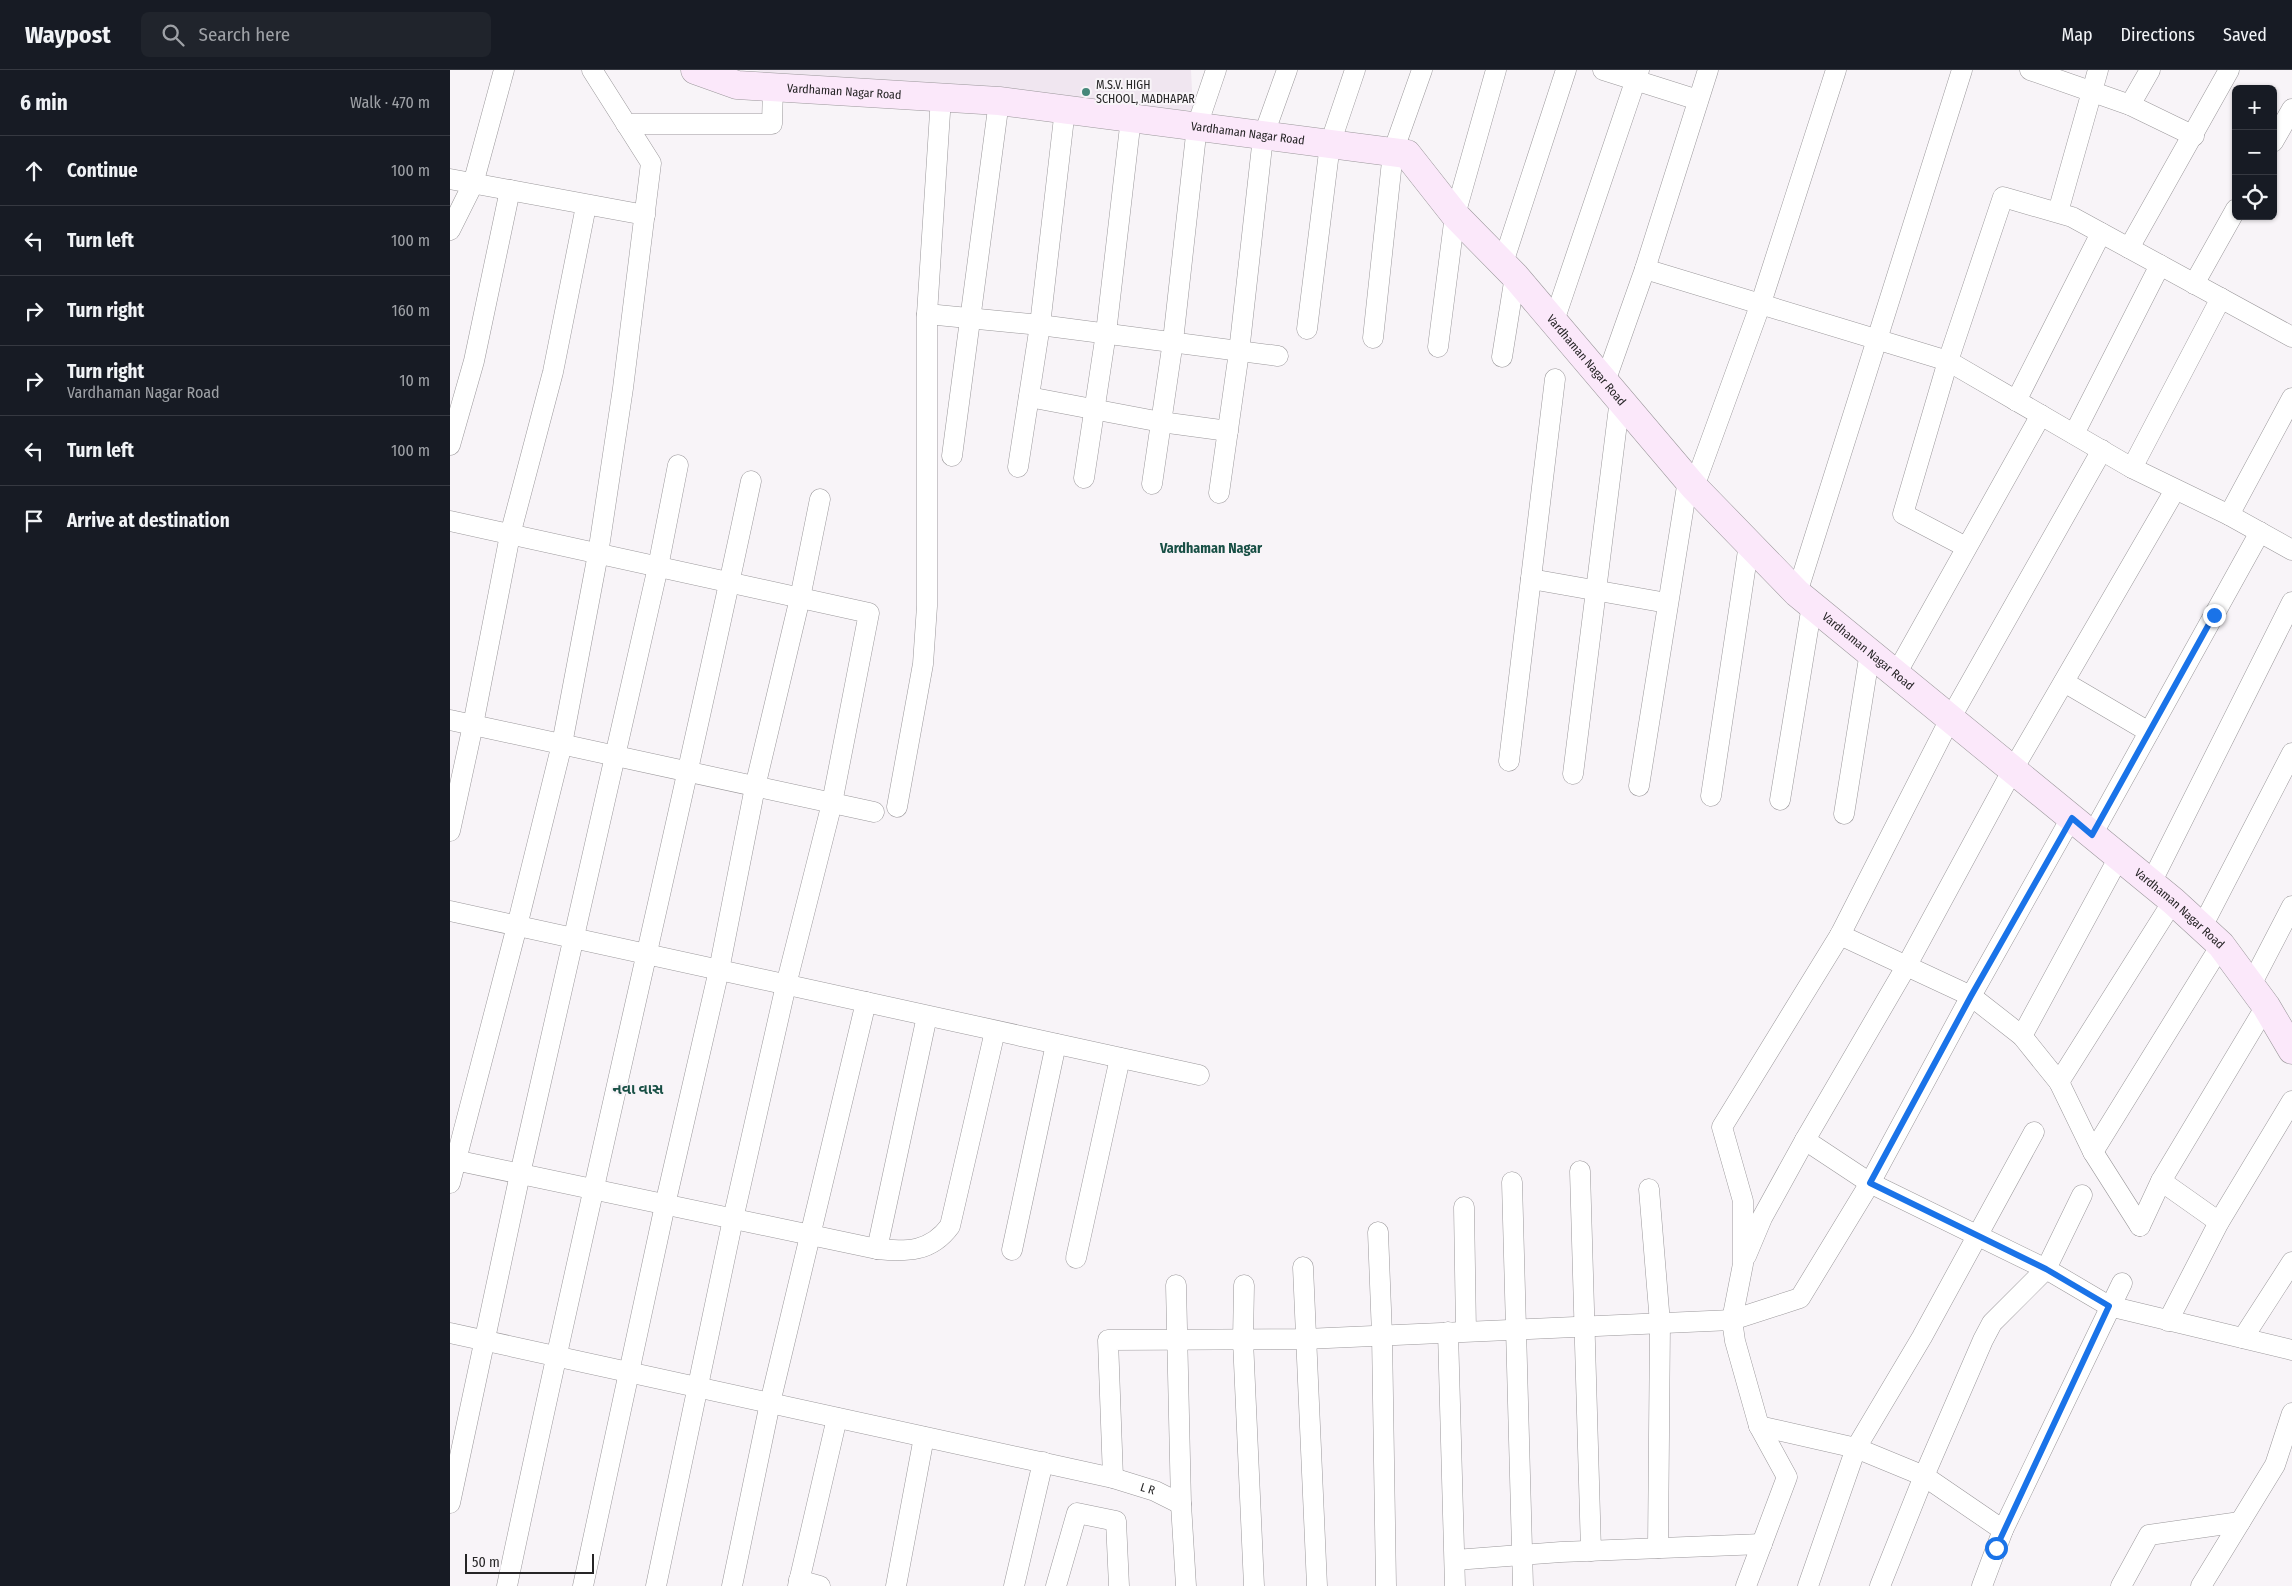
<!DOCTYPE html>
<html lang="en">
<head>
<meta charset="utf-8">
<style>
	body { margin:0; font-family:"Fira Sans Condensed","Noto Sans Gujarati",sans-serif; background:#20242c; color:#f1f3f6 }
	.controls { position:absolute; right:15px; top:15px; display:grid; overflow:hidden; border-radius:8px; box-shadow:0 1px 4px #0004 }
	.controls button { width:45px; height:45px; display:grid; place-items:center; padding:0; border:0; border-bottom:1px solid #363941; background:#171b24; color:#f1f3f6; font:25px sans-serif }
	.scale { position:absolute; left:15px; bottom:12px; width:129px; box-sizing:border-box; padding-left:5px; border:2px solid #262526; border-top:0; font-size:14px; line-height:18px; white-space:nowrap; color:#262526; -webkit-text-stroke:4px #f8f4f8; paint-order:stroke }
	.stop { position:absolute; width:15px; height:15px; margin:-11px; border:4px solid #1a73e8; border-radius:50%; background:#fff }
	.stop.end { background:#1a73e8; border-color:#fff; box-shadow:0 1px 5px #0008 }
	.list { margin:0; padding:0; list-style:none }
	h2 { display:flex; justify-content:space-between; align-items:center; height:65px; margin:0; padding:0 20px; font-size:21px }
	h2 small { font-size:16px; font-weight:400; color:#9ea1a6 }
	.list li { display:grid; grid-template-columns:32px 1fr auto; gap:15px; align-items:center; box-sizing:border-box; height:70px; padding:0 20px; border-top:1px solid #363941 }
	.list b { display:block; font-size:19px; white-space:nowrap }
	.list p { margin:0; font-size:16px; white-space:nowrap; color:#9ea1a6 }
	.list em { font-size:16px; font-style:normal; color:#9ea1a6 }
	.icon { flex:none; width:28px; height:28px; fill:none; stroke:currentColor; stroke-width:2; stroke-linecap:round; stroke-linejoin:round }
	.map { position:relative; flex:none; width:1842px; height:1516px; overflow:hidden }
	header { display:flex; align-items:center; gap:30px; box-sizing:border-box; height:70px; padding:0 25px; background:#171b24; border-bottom:1px solid #363941 }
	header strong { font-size:24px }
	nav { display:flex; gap:28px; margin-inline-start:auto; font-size:18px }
	.search { width:350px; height:45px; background:#20242c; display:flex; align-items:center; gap:12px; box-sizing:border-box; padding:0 18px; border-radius:8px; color:#9ea1a6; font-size:19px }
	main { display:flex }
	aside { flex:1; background:#171b24 }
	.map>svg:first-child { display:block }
	.built { fill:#f0e6f0 }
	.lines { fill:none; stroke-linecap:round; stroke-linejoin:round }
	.street-casing { stroke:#9b989b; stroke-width:21 }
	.secondary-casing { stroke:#9b989b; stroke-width:29 }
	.street { stroke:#fff; stroke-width:20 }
	.secondary { stroke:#fbe8fa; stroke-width:28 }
	.route { stroke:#1a73e8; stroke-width:6 }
	.poi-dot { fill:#46887a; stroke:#f8f4f8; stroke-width:2 }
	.labels { text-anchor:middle; stroke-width:4; stroke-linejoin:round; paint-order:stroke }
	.poi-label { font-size:12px; fill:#262526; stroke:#f8f4f8; text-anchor:start }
	.street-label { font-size:12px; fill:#262526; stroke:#f8f4f8 }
	.neighbourhood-label { font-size:14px; font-weight:bold; fill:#184f45; stroke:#f8f4f8 }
	.quarter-label { font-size:15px; font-weight:bold; fill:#184f45; stroke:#f8f4f8 }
</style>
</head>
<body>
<header>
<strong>Waypost</strong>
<div class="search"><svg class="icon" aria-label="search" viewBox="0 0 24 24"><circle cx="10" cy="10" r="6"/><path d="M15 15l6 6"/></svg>Search here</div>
<nav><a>Map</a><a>Directions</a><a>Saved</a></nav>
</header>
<main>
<aside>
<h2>6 min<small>Walk · 470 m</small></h2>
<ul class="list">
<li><svg class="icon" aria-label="ahead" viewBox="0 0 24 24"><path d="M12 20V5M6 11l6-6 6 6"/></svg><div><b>Continue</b></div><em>100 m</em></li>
<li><svg class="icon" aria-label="left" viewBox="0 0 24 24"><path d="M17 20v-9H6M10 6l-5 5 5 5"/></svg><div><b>Turn left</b></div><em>100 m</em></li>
<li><svg class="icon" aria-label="right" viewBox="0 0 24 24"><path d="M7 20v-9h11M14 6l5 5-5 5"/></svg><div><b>Turn right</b></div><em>160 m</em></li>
<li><svg class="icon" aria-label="right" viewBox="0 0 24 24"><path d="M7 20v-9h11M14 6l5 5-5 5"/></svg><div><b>Turn right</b><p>Vardhaman Nagar Road</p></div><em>10 m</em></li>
<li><svg class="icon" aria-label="left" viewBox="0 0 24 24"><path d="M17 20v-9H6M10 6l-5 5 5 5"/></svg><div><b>Turn left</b></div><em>100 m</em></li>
<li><svg class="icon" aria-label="arrive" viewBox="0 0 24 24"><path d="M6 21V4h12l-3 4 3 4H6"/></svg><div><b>Arrive at destination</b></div></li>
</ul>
</aside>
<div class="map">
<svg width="1842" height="1516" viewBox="0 0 1842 1516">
	<rect width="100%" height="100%" fill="#f8f4f8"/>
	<!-- built -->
	<polygon class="built" points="307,0 741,0 743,41 316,3"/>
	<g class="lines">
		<!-- street casing -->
		<g class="street-casing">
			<g id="street">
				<polyline points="1153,0 1248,30"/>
				<polyline points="1580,0 1680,35 1744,66"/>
				<polyline points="1680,35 1700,0"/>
				<polyline points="176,54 322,54 323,17"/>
				<polyline points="1823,72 1842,39"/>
				<polyline points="0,109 195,145"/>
				<polyline points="1608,142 1648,0"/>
				<polyline points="0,160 23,114 54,0"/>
				<polyline points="1679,178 1779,0"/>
				<polyline points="1053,193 1116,0"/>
				<polyline points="1195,199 1498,291 1682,398 1779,445 1842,480"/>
				<polyline points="1744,214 1786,139"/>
				<polyline points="477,244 590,255 828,286"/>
				<polyline points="1104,251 1189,0"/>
				<polyline points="857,259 880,74 905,0"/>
				<polyline points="923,268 943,82 972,0"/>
				<polyline points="988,277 1005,145 1046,0"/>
				<polyline points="1052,287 1065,206"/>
				<polyline points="1155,312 1195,199 1258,0"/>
				<polyline points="579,327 711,352 778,361"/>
				<polyline points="1566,331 1651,163"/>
				<polyline points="1624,364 1710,195"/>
				<polyline points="0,375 24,291 60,120"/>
				<polyline points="502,386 549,31"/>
				<polyline points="568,397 590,255 615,39"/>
				<polyline points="1682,398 1771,228"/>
				<polyline points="634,408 656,263 681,48"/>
				<polyline points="702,414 723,271 747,56 766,0"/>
				<polyline points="1244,417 1311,233 1386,0"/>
				<polyline points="769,423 789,282 813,67 837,0"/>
				<polyline points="1779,445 1842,328"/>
				<polyline points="0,451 419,543 382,733 336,915 283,1149 206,1516"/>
				<polyline points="1516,477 1453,444 1498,291 1553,127 1622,147 1842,267"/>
				<polyline points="1081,509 1217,533"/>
				<polyline points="1347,523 1512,0"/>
				<polyline points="1446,604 1591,345"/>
				<polyline points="1614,612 1699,662"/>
				<polyline points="0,650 424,742"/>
				<polyline points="1059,691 1105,309"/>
				<polyline points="1123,704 1170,329"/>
				<polyline points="1189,716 1238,410"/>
				<polyline points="1261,726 1299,474"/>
				<polyline points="1330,730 1362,535"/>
				<polyline points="447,737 473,594 477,536 477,244 491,27"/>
				<polyline points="1394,744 1420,582"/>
				<polyline points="0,761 23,655 60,465 103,302 136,136"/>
				<polyline points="1642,765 1810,462"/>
				<polyline points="1701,813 1842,532"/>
				<polyline points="0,841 749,1005"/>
				<polyline points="1752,857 1842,683"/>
				<polyline points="1390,865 1521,926 1572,966 1609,1012 1643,1082 1690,1156"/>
				<polyline points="1801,915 1842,836"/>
				<polyline points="1572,966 1669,787"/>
				<polyline points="1609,1012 1723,831"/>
				<polyline points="1355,1070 1420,1113 1596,1199 1659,1236 1842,1280"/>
				<polyline points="1643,1082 1771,875"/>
				<path d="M0 1089 427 1179C457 1182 481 1182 500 1156L545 961"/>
				<polyline points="1130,1101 1141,1481"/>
				<polyline points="1711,1111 1769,1152"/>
				<polyline points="1062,1112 1073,1516"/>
				<polyline points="0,1113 67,856 112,674 148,484 173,318 201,93 142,0"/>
				<polyline points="1199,1119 1210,1253 1208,1478"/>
				<polyline points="1014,1137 1016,1261"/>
				<polyline points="1690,1156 1711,1111 1816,936"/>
				<polyline points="928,1162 932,1265 936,1516"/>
				<polyline points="427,1179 477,946"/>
				<polyline points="562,1180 606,974"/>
				<polyline points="1296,1186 1312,1148 1355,1070 1457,895 1562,701 1725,420"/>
				<polyline points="626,1188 670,988"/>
				<polyline points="853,1197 867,1516"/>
				<polyline points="726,1215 731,1434 736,1516"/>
				<polyline points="794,1215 793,1270 804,1516"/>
				<polyline points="1718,1251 1769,1152 1842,1031"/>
				<polyline points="998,1262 1005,1516"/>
				<path id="s1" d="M0 1263 663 1408 705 1421 731 1434"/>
				<polyline points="1793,1268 1842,1192"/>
				<polyline points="1309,1356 1406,1378 1474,1406 1553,1460"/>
				<polyline points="663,1408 658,1270 855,1269 1282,1250 1350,1228 1420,1113 1521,926 1621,748"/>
				<polyline points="0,1433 70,1104 208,497 228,395"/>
				<polyline points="1005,1490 1111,1482 1312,1474"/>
				<polyline points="349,1510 370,1516"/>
				<path d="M57 1516C134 1147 223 780 301 411"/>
				<polyline points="133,1516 215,1135 269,900 305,717 350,528 370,429"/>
				<polyline points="282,1516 320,1333 416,932"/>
				<polyline points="348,1516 387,1348"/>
				<polyline points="446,1516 474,1367"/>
				<polyline points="564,1516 593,1392"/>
				<polyline points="606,1516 627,1443 666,1451 669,1516"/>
				<polyline points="1296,1516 1337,1407 1309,1356 1285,1271 1282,1250 1293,1194 1293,1131 1272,1057 1390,865 1500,649 1652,380"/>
				<polyline points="1358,1516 1406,1378 1472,1267 1584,1062"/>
				<polyline points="1430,1516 1474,1406 1533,1270 1542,1253 1596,1199 1632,1125"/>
				<polyline points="1532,1516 1553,1460 1672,1213"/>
				<polyline points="1671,1516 1699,1465 1790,1452"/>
				<polyline points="1751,1516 1825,1395 1842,1343"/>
			</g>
		</g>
		<!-- secondary casing -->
		<g class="secondary-casing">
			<g id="secondary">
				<path id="s2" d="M245 0 287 15 549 31 957 84 1005 145 1065 206 1244 417 1347 523 1723 831 1771 875 1816 936 1842 980"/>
			</g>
		</g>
		<!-- street -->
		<use href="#street" class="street"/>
		<!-- secondary -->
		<use href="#secondary" class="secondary"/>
	</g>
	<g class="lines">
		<!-- route -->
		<polyline class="route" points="1546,1478 1659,1236 1596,1199 1420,1113 1521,926 1622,748 1642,765 1764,545"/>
	</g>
	<!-- markers -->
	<circle class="poi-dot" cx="636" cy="22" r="5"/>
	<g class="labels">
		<!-- poi labels -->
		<g class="poi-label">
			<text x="646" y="19">M.S.V. HIGH<tspan x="646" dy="14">SCHOOL, MADHAPAR</tspan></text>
		</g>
		<!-- street labels -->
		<g class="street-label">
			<text dy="4" stroke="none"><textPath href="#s2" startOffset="152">Vardhaman Nagar Road</textPath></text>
			<text dy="4" stroke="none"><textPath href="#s2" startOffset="558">Vardhaman Nagar Road</textPath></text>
			<text dy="4" stroke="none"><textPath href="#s2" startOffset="992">Vardhaman Nagar Road</textPath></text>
			<text dy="4" stroke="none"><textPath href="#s2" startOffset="1398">Vardhaman Nagar Road</textPath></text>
			<text dy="4" stroke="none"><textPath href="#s2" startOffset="1802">Vardhaman Nagar Road</textPath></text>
			<text dy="4" stroke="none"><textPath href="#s1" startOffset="715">L R</textPath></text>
		</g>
		<!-- neighbourhood labels -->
		<g class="neighbourhood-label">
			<text x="761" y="483">Vardhaman Nagar</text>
		</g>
		<!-- quarter labels -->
		<g class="quarter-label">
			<text x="188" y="1024">નવા વાસ</text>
		</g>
	</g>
</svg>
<div class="controls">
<button>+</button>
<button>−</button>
<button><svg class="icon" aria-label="locate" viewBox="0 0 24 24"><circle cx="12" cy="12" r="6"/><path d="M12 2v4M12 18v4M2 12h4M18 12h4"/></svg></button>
</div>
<div class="scale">50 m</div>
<div class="stop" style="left:1546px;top:1478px"></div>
<div class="stop end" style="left:1764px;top:545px"></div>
</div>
</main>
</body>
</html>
